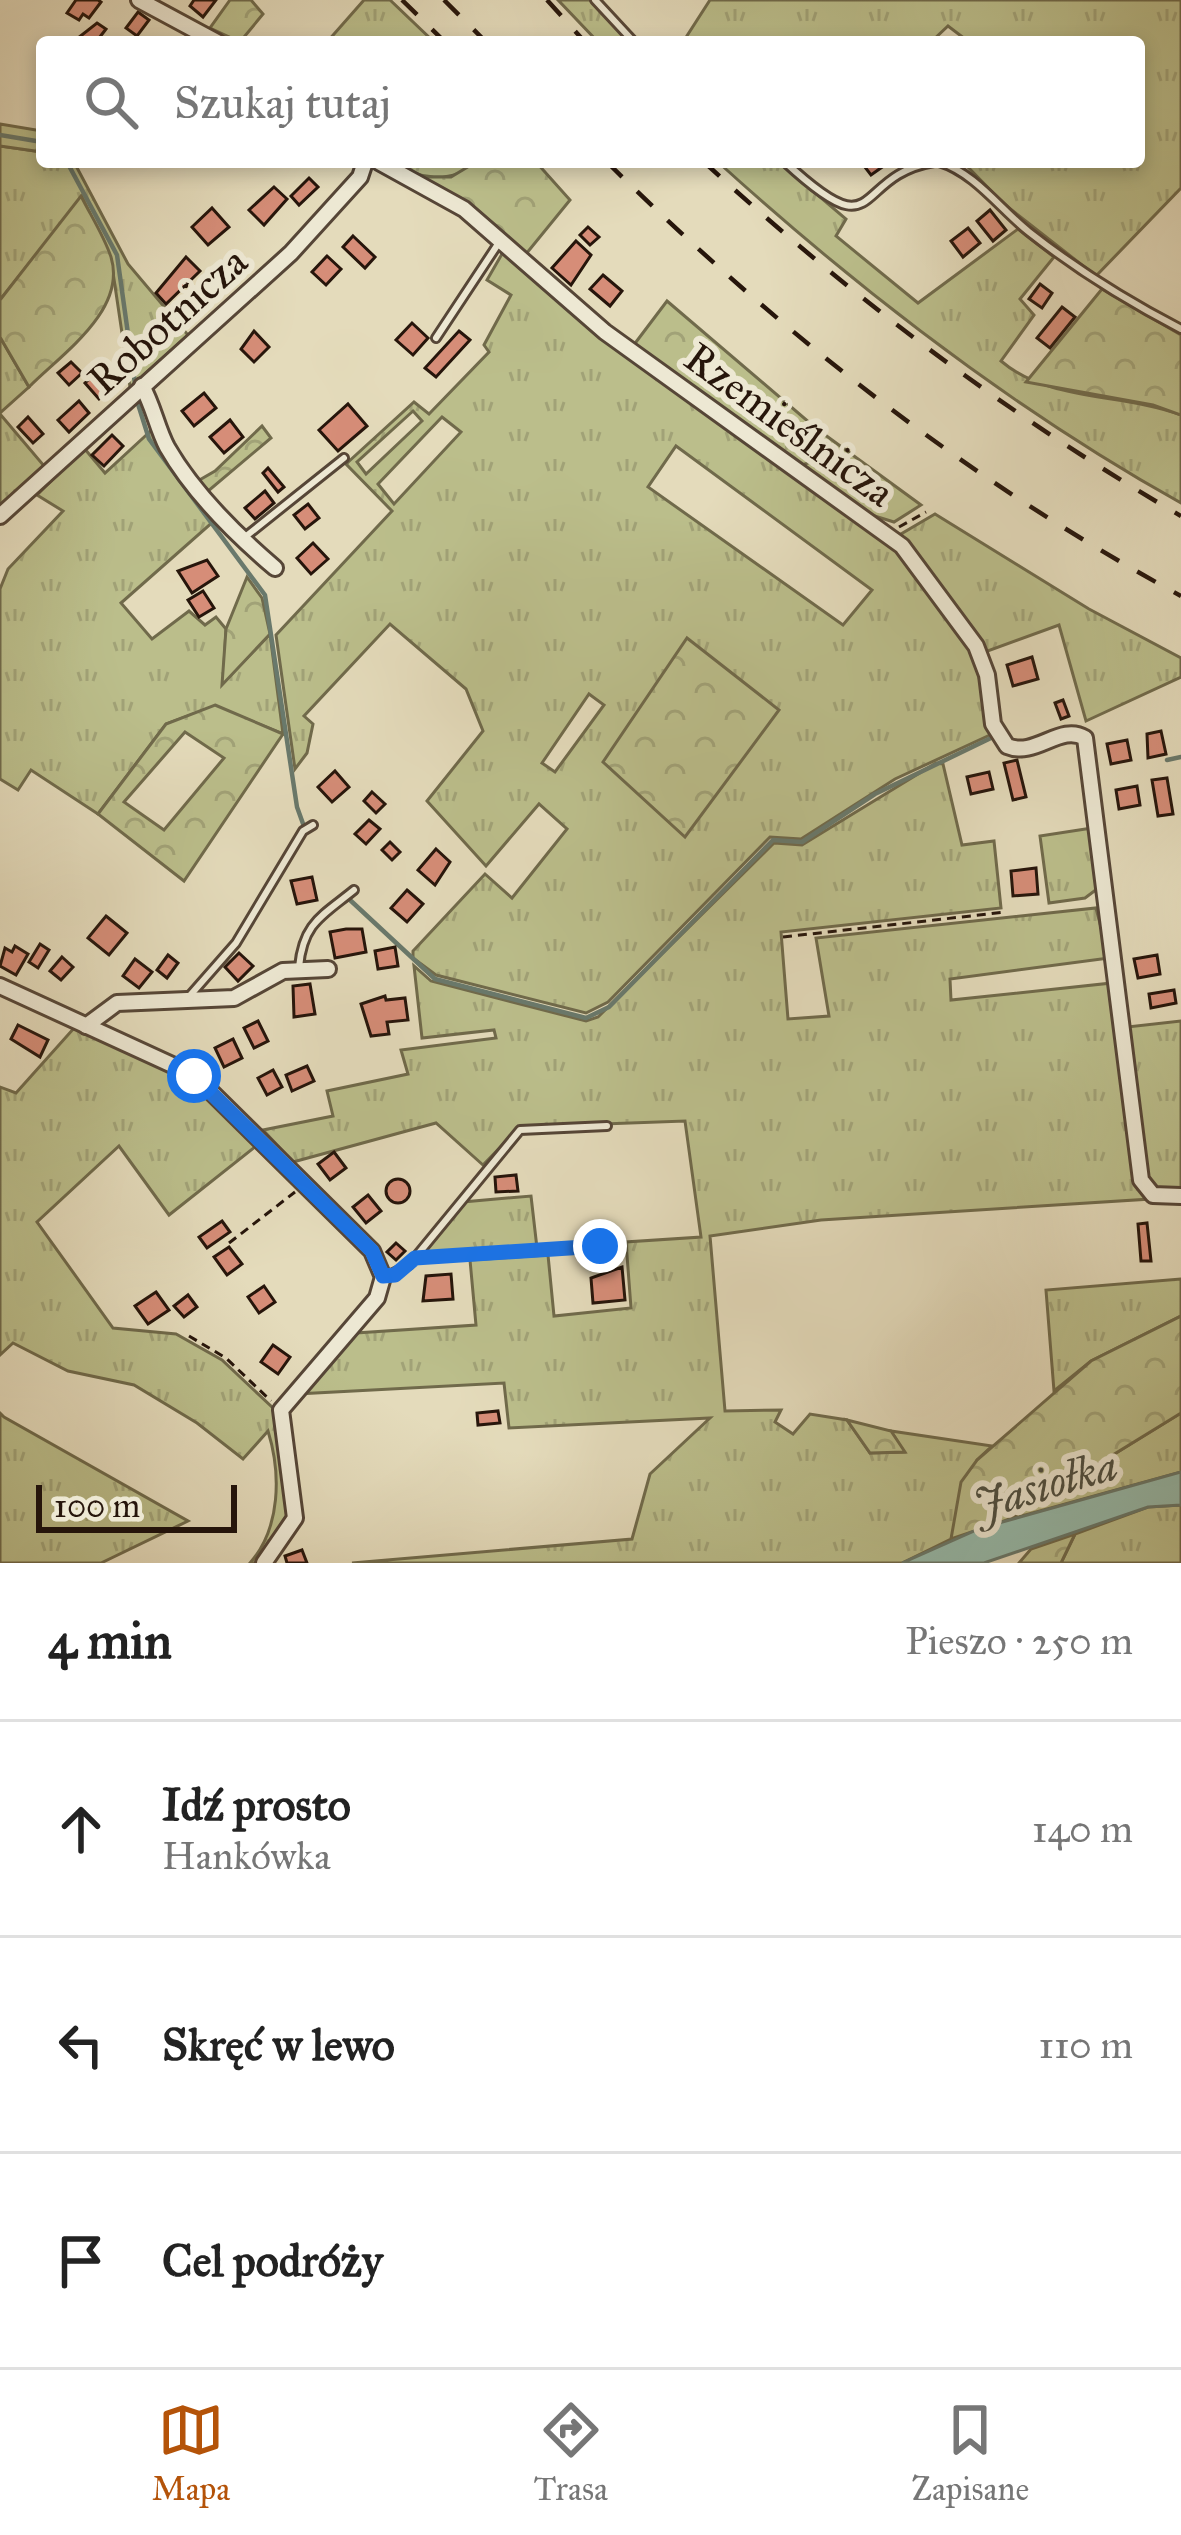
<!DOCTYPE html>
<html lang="pl">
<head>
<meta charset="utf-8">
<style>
	body { margin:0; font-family:"IM FELL Great Primer",serif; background:#f2f2f2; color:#222 }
	.scale { position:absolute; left:36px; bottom:30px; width:201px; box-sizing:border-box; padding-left:12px; border:6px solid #26150b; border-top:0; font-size:33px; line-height:42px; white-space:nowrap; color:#26150b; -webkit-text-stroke:9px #ede8d3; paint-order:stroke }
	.stop { position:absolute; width:36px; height:36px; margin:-27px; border:9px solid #1a73e8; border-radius:50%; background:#fff }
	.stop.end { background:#1a73e8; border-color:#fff; box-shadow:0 3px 12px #0008 }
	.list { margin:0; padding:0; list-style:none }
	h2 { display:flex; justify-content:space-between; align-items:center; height:156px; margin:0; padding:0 48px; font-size:51px }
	h2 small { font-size:39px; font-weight:400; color:#767676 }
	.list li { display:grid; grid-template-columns:78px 1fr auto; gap:36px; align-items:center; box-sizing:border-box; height:216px; padding:0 48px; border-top:3px solid #e0e0e0 }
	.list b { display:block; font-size:45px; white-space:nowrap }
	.list p { margin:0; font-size:39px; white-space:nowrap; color:#767676 }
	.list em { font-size:39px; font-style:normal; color:#767676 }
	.icon { flex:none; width:66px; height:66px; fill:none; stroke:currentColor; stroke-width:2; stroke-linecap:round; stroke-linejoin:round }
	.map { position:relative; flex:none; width:1181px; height:1563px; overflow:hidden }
	.search { position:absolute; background:#fff; box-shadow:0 6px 18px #0003; left:36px; right:36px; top:36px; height:132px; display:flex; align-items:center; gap:30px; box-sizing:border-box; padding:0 42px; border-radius:12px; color:#767676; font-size:45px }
	.sheet { height:804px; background:#fff }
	nav { display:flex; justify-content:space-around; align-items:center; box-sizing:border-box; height:168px; border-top:3px solid #e0e0e0; background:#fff; font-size:33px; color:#767676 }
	nav a { display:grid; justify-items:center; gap:6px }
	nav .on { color:#b45309 }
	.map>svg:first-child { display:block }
	.grass { fill:url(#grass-tufts); stroke:#706a4b; stroke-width:3; fill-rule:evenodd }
	.forest { fill:url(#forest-crowns); stroke:#706a4b; stroke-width:3; fill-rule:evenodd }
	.water { fill:#96bbac; stroke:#69796c; stroke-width:3 }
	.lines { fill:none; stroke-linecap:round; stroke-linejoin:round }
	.stream { stroke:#69796c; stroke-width:4.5 }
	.building { fill:#d68d78; stroke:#26150b; stroke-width:3 }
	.service-casing { stroke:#564637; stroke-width:12 }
	.minor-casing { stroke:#564637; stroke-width:20 }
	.path { stroke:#26150b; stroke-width:3; stroke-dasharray:9 6; stroke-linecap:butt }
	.service { stroke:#ede8d3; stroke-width:6 }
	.minor { stroke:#ede8d3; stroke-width:14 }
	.rail { stroke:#26150b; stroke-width:4.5; stroke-dasharray:21 21; stroke-linecap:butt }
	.route { stroke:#1a73e8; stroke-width:15 }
	.labels { text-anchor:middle; stroke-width:12; stroke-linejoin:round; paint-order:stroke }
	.street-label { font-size:42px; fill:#26150b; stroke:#ede8d3 }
	.water-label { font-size:45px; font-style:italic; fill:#4d4f43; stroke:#ede8d3 }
</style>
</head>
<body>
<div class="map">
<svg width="1181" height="1563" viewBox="0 0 1181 1563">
	<defs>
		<pattern id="grass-tufts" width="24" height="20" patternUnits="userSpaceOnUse" patternTransform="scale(3)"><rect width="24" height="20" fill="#bbbe8b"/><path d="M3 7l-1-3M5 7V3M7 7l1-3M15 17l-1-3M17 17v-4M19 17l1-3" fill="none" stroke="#a1a277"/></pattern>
		<pattern id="forest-crowns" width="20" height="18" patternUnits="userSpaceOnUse" patternTransform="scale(3)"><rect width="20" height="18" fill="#bbbe8b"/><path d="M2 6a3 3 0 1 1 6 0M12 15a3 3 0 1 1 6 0" fill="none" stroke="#a1a277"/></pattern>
	</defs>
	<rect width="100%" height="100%" fill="#e4dbbb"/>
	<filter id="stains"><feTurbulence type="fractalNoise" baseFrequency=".00167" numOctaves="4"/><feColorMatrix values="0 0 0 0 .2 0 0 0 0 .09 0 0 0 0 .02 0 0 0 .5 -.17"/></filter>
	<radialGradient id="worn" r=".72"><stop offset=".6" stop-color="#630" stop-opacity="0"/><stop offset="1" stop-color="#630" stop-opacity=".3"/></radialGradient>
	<!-- grass -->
	<g class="grass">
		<polygon points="364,0 390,0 434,42 327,42"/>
		<polygon points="558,0 590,0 630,42 598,42"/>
		<polygon points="710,0 1181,0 1181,188 1096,276 1004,204 963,162 1139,162 1139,42 969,42 948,26 931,42 683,42"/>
		<polygon points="0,146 42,152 42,162 74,162 128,264 188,335 130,387 111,259 82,197 0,300"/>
		<path d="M391 162H476C451 185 417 179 391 162Z"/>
		<path d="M718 162H779L846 219 836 236 918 303 1018 229 1054 257 1020 299 1034 315 1001 361C1049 402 1122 393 1181 415V503C1013 409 860 291 718 162Z"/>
		<path d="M506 247 903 553 972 647 992 734 895 779 801 839 770 837 608 1002 586 1013 436 975 413 958V951L485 874 512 898 567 829 539 804 486 866 427 801 483 731 466 689 390 624 304 716 313 724 307 753 295 769 276 635 392 511 346 464 414 402 429 414 489 352 484 345 511 295 487 280ZM413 411 422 421 366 474 357 462ZM442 417 461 432 394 504 378 484ZM676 446 872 590 843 625 648 487ZM589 694 604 705 555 772 542 763Z"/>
		<polygon points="0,337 29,387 0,413"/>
		<polygon points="0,414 45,467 0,508"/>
		<polygon points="155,427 214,521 121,603 152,639 189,611 205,625 216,617 226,629 223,683 270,634 283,734 215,706 166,724 98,814 31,770 18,790 0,779 0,589 8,569 63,511 37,495 84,448 105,473"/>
		<polygon points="817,429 921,505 894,522 868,514 802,465 818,447"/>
		<polygon points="935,514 1089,609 1181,658 1181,677 1086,721 1059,625 985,652 901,534"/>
		<polygon points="936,763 943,764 962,845 994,841 1001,908 781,932 788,1019 829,1016 816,938 1096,908 1109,958 950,979 951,1000 1112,983 1150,1199 821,1220 710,1236 725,1411 781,1410 775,1422 793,1434 810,1414 847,1420 870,1453 904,1452 891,1431 992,1446 977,1460 951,1539 902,1563 352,1563 632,1539 650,1474 710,1418 509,1428 504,1383 296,1394 356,1333 476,1325 470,1260 548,1255 554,1316 631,1308 626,1242 701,1237 685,1121 520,1127 483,1165 436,1123 293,1162 263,1130 333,1116 327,1091 408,1074 401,1050 496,1038 494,1030 422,1038 414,966 431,981 586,1021 598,1017 774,843 802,845"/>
		<polygon points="1092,828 1097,889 1085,898 1049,903 1040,836"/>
		<polygon points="1181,1021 1181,1192 1156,1190 1145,1175 1127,1027"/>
		<path d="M75 1027 187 1078 260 1143 169 1215 119 1146 37 1222 113 1328 176 1334 222 1360 273 1408 288 1513 258 1563H250C281 1528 281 1473 268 1431L243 1459 197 1423 134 1385 68 1371 13 1343 0 1355V1087L16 1093Z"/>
		<polygon points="531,1196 537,1248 424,1252 463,1202"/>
		<polygon points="1181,1279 1181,1316 1091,1361 1054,1391 1046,1290"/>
		<polygon points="0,1413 4,1417 188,1521 101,1563 0,1563"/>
		<polygon points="1181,1413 1181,1472 1007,1520"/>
		<polygon points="1181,1505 1181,1563 1061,1563 1075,1534 1148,1507"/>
	</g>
	<!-- forest -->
	<g class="forest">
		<polygon points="230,0 251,0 263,14 240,42 210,28"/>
		<polygon points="0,124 42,131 42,152 0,146"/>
		<polygon points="476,162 536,162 570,200 526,254 477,213 413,177 451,177"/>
		<path d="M81 196C91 216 104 236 111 257 127 310 63 353 29 387L0 337V300Z"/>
		<polygon points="1102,289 1181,335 1181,415 1153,405 1026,382"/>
		<polygon points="667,301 817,429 819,443 808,463 802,465 633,346"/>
		<polygon points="262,426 271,438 207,492 196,482 215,471"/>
		<polygon points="247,577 262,598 270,634 222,685 226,629"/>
		<polygon points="687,638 779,710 685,837 603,762"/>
		<path d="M215 705 283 734 184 881 98 814 166 724ZM185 732 224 758 164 830 124 802Z"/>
		<polygon points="1181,1316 1181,1413 1007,1520 951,1539 961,1482 977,1460 1091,1361"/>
		<polygon points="847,1420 891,1431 905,1452 870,1453"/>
		<polygon points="1075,1534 1061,1563 1019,1563 1031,1549"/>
	</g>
	<!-- water -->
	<polygon class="water" points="1181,1472 1181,1505 1148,1507 984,1563 902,1563 981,1528"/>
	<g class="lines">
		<!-- stream -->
		<g class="stream">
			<polyline points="0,135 42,142"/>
			<polyline points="67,162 117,255 135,384"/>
			<polyline points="138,404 149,439 265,595 297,807 306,832"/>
			<polyline points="1005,751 1022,756"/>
			<polyline points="1167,760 1181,757"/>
			<polyline points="350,900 435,979 586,1018 609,1007 773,840 802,842 875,794 993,737 997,743"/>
		</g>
	</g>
	<!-- building -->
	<g class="building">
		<polygon points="76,0 98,0 101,2 89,18 83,14 79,20 67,13"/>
		<polygon points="194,0 216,0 203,17 190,6"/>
		<polygon points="138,12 149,20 137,36 126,28"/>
		<polygon points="97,23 106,29 96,42 78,38"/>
		<polygon points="861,162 883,162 885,165 871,175"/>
		<polygon points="309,178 318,187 299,205 291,196"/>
		<polygon points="274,187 287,199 264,225 249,210"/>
		<polygon points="212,208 229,227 208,245 192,227"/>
		<polygon points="990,210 1006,230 993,241 977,221"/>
		<polygon points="588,227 599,237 590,245 580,235"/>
		<polygon points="968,228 980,243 963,257 951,241"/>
		<polygon points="353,236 375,257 365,268 343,247"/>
		<polygon points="576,241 591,255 571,285 552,268"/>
		<polygon points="327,256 341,269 326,285 312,272"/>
		<polygon points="186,257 200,271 166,304 156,293"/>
		<polygon points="222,261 237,276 224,289 209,273"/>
		<polygon points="603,275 622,291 610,306 590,289"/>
		<polygon points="1040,284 1052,293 1042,308 1029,299"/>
		<polygon points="1062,307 1075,317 1050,348 1037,338"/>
		<polygon points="412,323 428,338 413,355 396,340"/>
		<polygon points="254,331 269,347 254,362 241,349"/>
		<polygon points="459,331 470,340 436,377 425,368"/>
		<polygon points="71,362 82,373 69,385 58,373"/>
		<polygon points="102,367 117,384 99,399 85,383"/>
		<polygon points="204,393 216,408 194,426 182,411"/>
		<polygon points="79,401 89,413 69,432 58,420"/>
		<polygon points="348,404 367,426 338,451 319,430"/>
		<polygon points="28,417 43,434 33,443 18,427"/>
		<polygon points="230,420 243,437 224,453 210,437"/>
		<polygon points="112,435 123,446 104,466 92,455"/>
		<polygon points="268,468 284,487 278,492 263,473"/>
		<polygon points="265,491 274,503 255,519 245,508"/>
		<polygon points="308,504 319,518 305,529 294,515"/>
		<polygon points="313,543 328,559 311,574 297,558"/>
		<polygon points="207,560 218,576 192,593 178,571"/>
		<polygon points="203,591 214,608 199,617 188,600"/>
		<polygon points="1032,657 1038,679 1013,686 1007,665"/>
		<polygon points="1063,700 1069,716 1061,719 1055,703"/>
		<polygon points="1161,731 1166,754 1148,758 1147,734"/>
		<polygon points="1127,740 1131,760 1111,764 1107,744"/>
		<polygon points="1017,760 1026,797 1013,800 1004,763"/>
		<polygon points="335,771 349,787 332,802 318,787"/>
		<polygon points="989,772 993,789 971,794 967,777"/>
		<polygon points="1167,778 1173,814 1158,816 1152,780"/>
		<polygon points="1137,786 1140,805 1119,809 1116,790"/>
		<polygon points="372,792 385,804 376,813 364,801"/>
		<polygon points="369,820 380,829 366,844 355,834"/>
		<polygon points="390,842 400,852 392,860 382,850"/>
		<polygon points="436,849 450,862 435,885 418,870"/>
		<polygon points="1036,868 1038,894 1013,896 1011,871"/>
		<polygon points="312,877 317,900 297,904 291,881"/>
		<polygon points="407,890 423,904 407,922 391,908"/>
		<polygon points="106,916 127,933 109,955 88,938"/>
		<polygon points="346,929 362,929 366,952 335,958 330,932"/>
		<polygon points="40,944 49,950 38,968 29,962"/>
		<polygon points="15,946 28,954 16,975 0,966 5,948 12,952"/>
		<polygon points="395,947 398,966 378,969 375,951"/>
		<polygon points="239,953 253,966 238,981 225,967"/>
		<polygon points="168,955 178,963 167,978 157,970"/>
		<polygon points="1157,955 1160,974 1138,978 1134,959"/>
		<polygon points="62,957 73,967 61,980 50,971"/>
		<polygon points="135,959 152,972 139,988 123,976"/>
		<polygon points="310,984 315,1014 294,1017 293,986"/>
		<polygon points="1174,990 1176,1003 1151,1008 1149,994"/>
		<polygon points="385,996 386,1000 405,998 408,1020 387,1022 389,1034 371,1036 361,1004"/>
		<polygon points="258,1021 268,1041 254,1048 244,1028"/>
		<polygon points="18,1025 48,1040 40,1057 11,1039"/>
		<polygon points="233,1039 242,1058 224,1067 215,1048"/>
		<polygon points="307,1066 314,1081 292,1091 286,1075"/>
		<polygon points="273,1070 282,1087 267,1095 258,1078"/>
		<polygon points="334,1152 346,1168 330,1180 318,1164"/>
		<polygon points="516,1175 518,1191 496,1192 495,1177"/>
		<circle cx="398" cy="1191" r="12"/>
		<polygon points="368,1195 381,1211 366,1223 353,1207"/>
		<polygon points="222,1221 230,1232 207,1248 199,1237"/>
		<polygon points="1147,1223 1151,1261 1141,1261 1138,1224"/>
		<polygon points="396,1243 405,1251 396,1260 387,1252"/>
		<polygon points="229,1247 242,1264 227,1275 214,1257"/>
		<polygon points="622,1267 625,1300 593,1303 591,1278"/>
		<polygon points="451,1274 453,1299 423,1301 426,1276"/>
		<polygon points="264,1286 275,1302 259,1313 248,1297"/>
		<polygon points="156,1292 169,1310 148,1324 135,1306"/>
		<polygon points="188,1295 197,1307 184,1317 174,1306"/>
		<polygon points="273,1345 290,1357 278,1374 261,1362"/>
		<polygon points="498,1411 500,1423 478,1425 477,1413"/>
		<polygon points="302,1550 307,1563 287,1563 285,1556"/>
	</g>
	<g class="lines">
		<!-- service casing -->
		<g class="service-casing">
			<g id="service">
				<polyline points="595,0 634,42"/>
				<path d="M785 162C883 253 851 176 934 162"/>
				<path d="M939 162C975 173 1000 209 1029 232 1076 269 1127 301 1181 329"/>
				<polyline points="436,338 500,241"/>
				<polyline points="245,537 344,458"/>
				<path d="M299 967C303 923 322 916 354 890"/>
				<polyline points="186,1000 236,943 303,831 313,825"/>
				<polyline points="415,1258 600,1246"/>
				<polyline points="387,1276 409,1265 520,1130 607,1126"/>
			</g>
		</g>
		<!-- minor casing -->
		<g class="minor-casing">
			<g id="minor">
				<polyline points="139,0 217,42"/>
				<path d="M379 162 464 209 605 332 902 546 976 646 987 675 993 724 1007 746C1036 758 1060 723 1085 738L1141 1180 1153 1195 1181 1196"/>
				<path d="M142 386C153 405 157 428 167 447 194 494 235 534 275 568"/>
				<polyline points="0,516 291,253 360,177 365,162"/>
				<polyline points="0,986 194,1075 372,1251 383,1277 377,1298 281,1410 295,1518 264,1563"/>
				<polyline points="86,1026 117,1003 234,998 283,971 328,969"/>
			</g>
		</g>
		<!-- path -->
		<g class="path">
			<polyline points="899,527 926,512"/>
			<polyline points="783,937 1006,912"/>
			<polyline points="229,1243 295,1192"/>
			<polyline points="189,1336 226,1358 271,1401"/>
		</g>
		<!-- service -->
		<use href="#service" class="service"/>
		<!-- minor -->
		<use href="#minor" class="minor"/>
		<!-- rail -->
		<g class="rail">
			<polyline points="402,0 445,42"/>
			<polyline points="444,0 486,42"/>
			<polyline points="547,0 585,42"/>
			<path d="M607 162C781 334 966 479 1181 596"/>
			<path d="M704 162C851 297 1009 416 1181 516"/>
		</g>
	</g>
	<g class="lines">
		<!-- route -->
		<polyline class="route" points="194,1076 372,1251 383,1276 395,1275 415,1258 600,1246"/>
	</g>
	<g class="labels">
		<!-- street labels -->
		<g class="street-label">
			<text transform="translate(167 320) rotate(-42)" y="15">Robotnicza</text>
			<text transform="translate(790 424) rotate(36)" y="15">Rzemieślnicza</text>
		</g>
		<!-- water labels -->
		<g class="water-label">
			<text transform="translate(1045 1484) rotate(-17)" y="16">Jasiołka</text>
		</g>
	</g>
	<rect width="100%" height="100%" filter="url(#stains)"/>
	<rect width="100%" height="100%" fill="url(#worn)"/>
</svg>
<div class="scale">100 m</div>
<div class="stop" style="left:194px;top:1076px"></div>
<div class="stop end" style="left:600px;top:1246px"></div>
<div class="search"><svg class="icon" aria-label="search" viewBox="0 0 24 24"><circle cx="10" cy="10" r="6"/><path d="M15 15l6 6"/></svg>Szukaj tutaj</div>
</div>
<section class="sheet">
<h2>4 min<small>Pieszo · 250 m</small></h2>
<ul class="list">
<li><svg class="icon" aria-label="ahead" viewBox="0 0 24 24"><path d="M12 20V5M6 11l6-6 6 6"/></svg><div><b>Idź prosto</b><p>Hankówka</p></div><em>140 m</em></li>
<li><svg class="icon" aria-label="left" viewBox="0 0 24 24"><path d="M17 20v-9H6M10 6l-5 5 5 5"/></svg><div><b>Skręć w lewo</b></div><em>110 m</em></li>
<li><svg class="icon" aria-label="arrive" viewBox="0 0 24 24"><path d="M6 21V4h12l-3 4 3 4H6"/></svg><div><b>Cel podróży</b></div></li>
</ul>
</section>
<nav>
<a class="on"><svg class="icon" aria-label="map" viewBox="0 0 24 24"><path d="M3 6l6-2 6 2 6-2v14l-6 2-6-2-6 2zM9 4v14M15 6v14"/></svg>Mapa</a>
<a><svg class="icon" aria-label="directions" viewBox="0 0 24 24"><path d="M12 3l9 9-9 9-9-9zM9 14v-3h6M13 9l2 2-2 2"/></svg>Trasa</a>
<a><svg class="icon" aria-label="saved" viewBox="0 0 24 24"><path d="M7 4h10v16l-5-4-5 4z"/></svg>Zapisane</a>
</nav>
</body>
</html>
